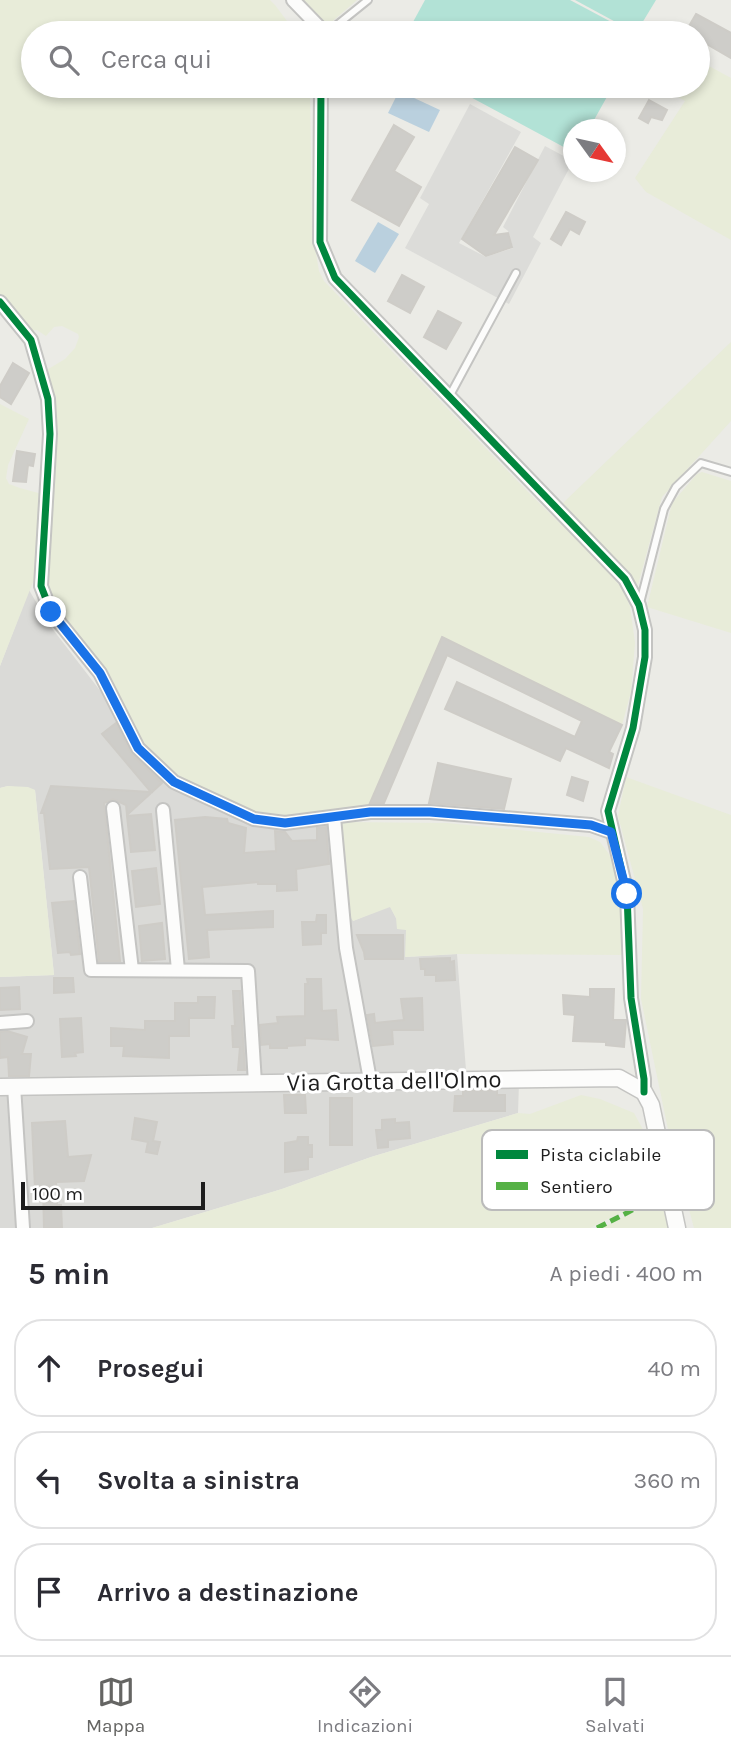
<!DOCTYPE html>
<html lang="it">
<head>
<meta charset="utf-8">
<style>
	body { margin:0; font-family:Karla,sans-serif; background:#f2f2f3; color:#2b2b33 }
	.compass { position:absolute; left:563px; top:119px; width:63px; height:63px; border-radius:50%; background:#fff; box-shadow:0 4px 10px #0003; rotate:123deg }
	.scale { position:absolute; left:21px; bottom:18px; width:184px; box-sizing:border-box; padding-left:7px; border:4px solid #1d1d1d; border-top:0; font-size:19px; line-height:24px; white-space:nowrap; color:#1d1d1d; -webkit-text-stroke:5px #fff; paint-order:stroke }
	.stop { position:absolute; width:21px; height:21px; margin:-16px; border:5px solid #1a73e8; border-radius:50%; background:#fff }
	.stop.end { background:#1a73e8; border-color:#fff; box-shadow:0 2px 7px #0008 }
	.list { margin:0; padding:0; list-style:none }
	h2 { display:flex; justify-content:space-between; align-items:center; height:91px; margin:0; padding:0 28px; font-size:30px }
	h2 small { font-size:23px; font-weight:400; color:#7c7c81 }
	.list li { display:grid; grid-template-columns:46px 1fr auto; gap:21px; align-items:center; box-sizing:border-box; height:98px; margin:0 14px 14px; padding:0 14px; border:2px solid #e1e1e2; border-radius:28px }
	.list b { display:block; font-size:26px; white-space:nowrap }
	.list em { font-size:23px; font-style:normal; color:#7c7c81 }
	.icon { flex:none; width:38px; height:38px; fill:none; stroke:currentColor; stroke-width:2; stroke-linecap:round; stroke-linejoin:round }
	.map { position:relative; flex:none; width:731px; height:1228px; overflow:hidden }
	.search { position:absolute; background:#fff; box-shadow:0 4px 10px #0003; left:21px; right:21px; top:21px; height:77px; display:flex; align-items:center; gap:18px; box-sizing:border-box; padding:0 24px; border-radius:38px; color:#7c7c81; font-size:26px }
	.sheet { height:427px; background:#fff }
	nav { display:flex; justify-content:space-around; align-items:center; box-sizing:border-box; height:98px; border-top:2px solid #e1e1e2; background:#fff; font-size:19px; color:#7c7c81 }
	nav a { display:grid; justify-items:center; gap:4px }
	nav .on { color:#656563 }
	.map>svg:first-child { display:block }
	.residential { fill:#dadad7 }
	.farmland { fill:#e8ecd9 }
	.pitch { fill:#b2e2d6 }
	.parking { fill:#dcdcd9 }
	.water { fill:#bad0de }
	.building { fill:#cecdc9; stroke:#ceccc7; stroke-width:2 }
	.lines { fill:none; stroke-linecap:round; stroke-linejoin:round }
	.service-casing { stroke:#c4c4c2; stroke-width:10 }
	.minor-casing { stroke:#c4c4c2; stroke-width:16 }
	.tertiary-casing { stroke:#c4c4c2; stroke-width:19 }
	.service { stroke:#fcfcfb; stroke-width:6 }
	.minor { stroke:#fcfcfb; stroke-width:12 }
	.tertiary { stroke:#fcfcfb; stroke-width:16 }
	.quiet { stroke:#55b145; stroke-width:5; stroke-dasharray:10 5; stroke-linecap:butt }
	.cycleway-casing { stroke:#fff; stroke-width:11 }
	.cycleway { stroke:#00873e; stroke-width:7 }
	.route { stroke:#1a73e8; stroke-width:9 }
	.labels { text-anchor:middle; stroke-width:6; stroke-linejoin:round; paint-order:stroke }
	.street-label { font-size:24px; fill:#1d1d1d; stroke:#fff }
	.key { fill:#fff; stroke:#bbb; stroke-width:2 }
	.key-label { font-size:19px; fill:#1d1d1d }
</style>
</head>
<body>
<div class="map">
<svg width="731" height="1228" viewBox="0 0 731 1228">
	<rect width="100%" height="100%" fill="#ebebe6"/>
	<!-- residential -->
	<polygon class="residential" points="29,590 51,627 105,697 135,751 163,782 255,824 339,822 353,921 390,906 396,918 406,930 406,957 457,954 467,1083 519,1083 518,1113 371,1157 282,1189 152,1228 0,1228 0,977 54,975 35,790 8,786 0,788 0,666"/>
	<!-- farmland -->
	<g class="farmland">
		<polygon points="0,0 270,0 275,5 296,33 33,33 33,86 310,86 312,230 319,271 324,281 532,496 595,558 623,589 630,606 635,643 631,692 622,725 443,637 369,807 283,817 253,812 165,769 146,750 129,716 101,673 69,638 45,584 45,371 65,359 75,348 79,337 78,334 62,326 54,327 46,336 37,330 28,331 0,294"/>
		<polygon points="301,0 357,0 328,25 324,24"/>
		<polygon points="698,60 731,78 731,240 646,192 635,178 685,101 658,86 698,86"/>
		<polygon points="731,342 731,421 662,497 638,585 563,503"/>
		<polygon points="0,404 29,419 8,465 6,478 9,484 20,488 42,494 39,554 35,577 0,666"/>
		<polygon points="702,472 731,481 731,633 647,607 672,503 697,474"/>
		<polygon points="626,777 731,815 731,1228 694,1228 669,1134 641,999 643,909 618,816"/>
		<polygon points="8,786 28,787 35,790 54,975 0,977 0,788"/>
		<polygon points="339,822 447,823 589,837 600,842 609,854 619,886 627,955 457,954 405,957 406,930 397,929 396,918 390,907 353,921 345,909"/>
		<polygon points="581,1095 600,1099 634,1113 646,1135 651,1152 658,1194 590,1228 152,1228 282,1189 371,1157 518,1113 530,1114"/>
		<polygon points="657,1200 660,1200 669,1228 602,1228"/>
	</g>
	<!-- pitch -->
	<g class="pitch">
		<polygon points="425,0 570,0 632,33 407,33"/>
		<polygon points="575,0 656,0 636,33"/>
		<polygon points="450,86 613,86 589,129 574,130 573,152"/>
	</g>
	<!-- parking -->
	<polygon class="parking" points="470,104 521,132 459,243 486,257 513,248 508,231 503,227 545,146 573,161 533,237 541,243 509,304 405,248 429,204 420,198"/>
	<!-- water -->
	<g class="water">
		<polygon points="399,91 440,110 429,132 388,113"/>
		<polygon points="378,222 399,234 375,273 355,261"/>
	</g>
	<!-- building -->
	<g class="building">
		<polygon points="696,14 731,33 731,58 698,39 698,33 685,33"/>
		<polygon points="649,100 667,110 662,120 651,117 648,123 639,118"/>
		<polygon points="394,125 414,137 394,171 421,187 399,226 352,200"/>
		<polygon points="515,147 538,160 494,235 508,233 512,247 486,256 462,239"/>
		<polygon points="566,212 585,222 579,234 570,229 561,245 551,239"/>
		<polygon points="402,275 424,287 410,313 388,301"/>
		<polygon points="438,311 461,323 446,349 424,337"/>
		<polygon points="13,363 29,373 11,404 0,397 0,386"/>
		<polygon points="17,451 35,454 33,466 28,465 26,482 13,481"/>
		<polygon points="442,637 622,725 609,752 613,754 609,768 566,748 560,761 445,709 457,682 575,737 582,721 447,655 384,803 370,803"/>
		<polygon points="116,723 132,754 162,783 127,815 126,805 113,799 104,803 120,961 99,961 89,867 50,869 44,813 41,813 51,786 151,792 102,734"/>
		<polygon points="438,763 511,779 504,809 429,803"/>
		<polygon points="572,777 588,782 583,801 567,795"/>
		<polygon points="151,814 155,850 131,852 127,816"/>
		<polygon points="205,817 227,819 228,823 246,828 244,853 276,851 275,831 285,832 292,841 317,840 317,828 326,827 329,864 296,869 297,890 277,891 277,884 258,884 258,882 202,887 205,915 273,911 273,927 207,930 209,957 189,959 175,820"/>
		<polygon points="156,868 160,904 136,907 132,871"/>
		<polygon points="74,901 80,954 71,955 70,952 58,953 52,903"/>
		<polygon points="317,915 326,915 326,933 321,933 321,944 303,945 302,922 316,922"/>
		<polygon points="162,923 165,959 142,961 139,926"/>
		<polygon points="357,935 403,935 403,959 365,959 364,952"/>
		<polygon points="450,958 450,962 454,961 455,980 436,981 436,975 425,975 425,969 421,969 420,959"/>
		<polygon points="54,978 73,978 74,992 54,993"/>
		<polygon points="307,979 321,979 322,1011 336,1010 338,1040 305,1038 305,1045 287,1046 287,1048 270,1048 270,1044 261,1045 260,1025 278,1023 277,1017 305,1016 305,984 308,984"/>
		<polygon points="19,987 20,1009 0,1010 0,988"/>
		<polygon points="590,989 614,989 613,1020 626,1020 624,1047 606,1045 606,1042 573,1041 575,1015 564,1014 563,995 590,997"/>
		<polygon points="233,991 240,991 245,1070 238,1070 240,1047 233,1047 232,1026 235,1026"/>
		<polygon points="198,997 215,997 214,1018 189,1018 189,1036 169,1036 169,1058 123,1056 124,1046 111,1046 111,1028 145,1030 145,1021 175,1021 175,1003 198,1003"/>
		<polygon points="422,998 423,1030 392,1030 393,1044 373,1046 367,1015 374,1014 375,1023 404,1020 401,999"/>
		<polygon points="81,1018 83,1052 75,1053 76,1056 62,1057 60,1019"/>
		<polygon points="7,1031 27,1037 22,1054 31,1054 29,1076 9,1076 8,1057 0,1058 0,1032"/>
		<polygon points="497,1090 497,1095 505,1095 505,1111 454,1111 455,1096 463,1096 463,1091"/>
		<polygon points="284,1095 305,1095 306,1113 285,1113"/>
		<rect x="330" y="1098" width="22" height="47"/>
		<polygon points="135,1118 157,1122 153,1141 160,1142 157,1154 146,1152 148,1142 132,1139"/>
		<polygon points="395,1119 395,1123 409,1122 410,1138 388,1140 388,1147 378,1148 376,1130 382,1130 382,1120"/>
		<polygon points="65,1121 68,1157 91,1155 84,1181 56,1182 57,1205 61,1205 62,1228 44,1228 43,1188 35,1188 32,1123"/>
		<polygon points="298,1137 308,1137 308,1145 312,1145 312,1157 308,1157 308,1169 285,1172 285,1143 297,1141"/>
	</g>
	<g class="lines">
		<!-- service casing -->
		<g class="service-casing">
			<g id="service">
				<polyline points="327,33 368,0"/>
				<polyline points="449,397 516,273"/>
				<polyline points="640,603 664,509 676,487 701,463 731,472"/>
			</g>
		</g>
		<!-- minor casing -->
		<g class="minor-casing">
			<g id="minor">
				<polyline points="293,0 325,33"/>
				<polyline points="321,86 320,242 335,278 625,579 639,605 645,630 645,657 633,728 608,811 627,894 631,998 644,1079 644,1092"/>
				<polyline points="0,302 31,340 48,399 50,434 41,586 51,612 100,673 138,748 174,782 254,819 285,823 370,812 430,812 591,825 611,832"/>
				<polyline points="113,808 132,970"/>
				<polyline points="163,810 178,970"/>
				<polyline points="334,817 346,948 370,1080"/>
				<polyline points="80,877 91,970 248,971 255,1083"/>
				<polyline points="0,1023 27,1021"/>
				<polyline points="14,1086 23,1228"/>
			</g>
		</g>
		<!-- tertiary casing -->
		<g class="tertiary-casing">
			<polyline id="tertiary" points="0,1087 619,1078 644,1092 651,1105 677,1228"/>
		</g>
		<!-- service -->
		<use href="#service" class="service"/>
		<!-- minor -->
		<use href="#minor" class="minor"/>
		<!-- tertiary -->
		<use href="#tertiary" class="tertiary"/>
		<!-- quiet -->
		<polyline class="quiet" points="597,1228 656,1198 671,1195"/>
		<!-- cycleway casing -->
		<g class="cycleway-casing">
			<g id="cycleway">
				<polyline points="321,86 320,242 335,278 625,579 639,605 645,630 645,657 633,728 608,811 627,894 631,998 644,1079 644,1092"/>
				<polyline points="0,302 31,340 48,399 50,434 41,586 51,612 100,673 138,748 174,782 254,819 285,823 370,812 430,812 591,825 611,832"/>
			</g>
		</g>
		<!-- cycleway -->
		<use href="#cycleway" class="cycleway"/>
	</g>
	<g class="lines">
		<!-- route -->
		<polyline class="route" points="51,612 100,673 138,748 174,782 254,819 285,823 370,812 430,812 591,825 611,832 627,894"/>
	</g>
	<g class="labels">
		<!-- street labels -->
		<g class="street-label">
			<text transform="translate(394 1081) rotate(-1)" y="8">Via Grotta dell'Olmo</text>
		</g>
	</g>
	<!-- legend -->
	<rect x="482" y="1130" width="232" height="80" rx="10" class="key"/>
	<rect x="496" y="1150" width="32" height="9" fill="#00873e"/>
	<rect x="496" y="1182" width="32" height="8" fill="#55b145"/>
	<g class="key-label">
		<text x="540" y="1161">Pista ciclabile</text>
		<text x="540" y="1193">Sentiero</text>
	</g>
</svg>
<svg class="compass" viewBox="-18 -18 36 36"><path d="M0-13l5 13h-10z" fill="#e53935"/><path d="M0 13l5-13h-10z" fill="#7c7c81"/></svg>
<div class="scale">100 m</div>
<div class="stop" style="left:627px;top:894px"></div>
<div class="stop end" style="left:51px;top:612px"></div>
<div class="search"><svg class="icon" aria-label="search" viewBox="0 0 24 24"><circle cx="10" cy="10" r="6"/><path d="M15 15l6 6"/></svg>Cerca qui</div>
</div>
<section class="sheet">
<h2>5 min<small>A piedi · 400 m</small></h2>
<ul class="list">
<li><svg class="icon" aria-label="ahead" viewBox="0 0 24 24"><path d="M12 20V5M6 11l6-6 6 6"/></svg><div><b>Prosegui</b></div><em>40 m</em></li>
<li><svg class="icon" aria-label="left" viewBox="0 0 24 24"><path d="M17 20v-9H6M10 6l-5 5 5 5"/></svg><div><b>Svolta a sinistra</b></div><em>360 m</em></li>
<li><svg class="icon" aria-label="arrive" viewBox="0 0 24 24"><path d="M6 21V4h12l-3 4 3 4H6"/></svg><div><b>Arrivo a destinazione</b></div></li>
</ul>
</section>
<nav>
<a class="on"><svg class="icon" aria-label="map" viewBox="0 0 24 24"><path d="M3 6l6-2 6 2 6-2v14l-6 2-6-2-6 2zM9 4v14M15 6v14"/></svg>Mappa</a>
<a><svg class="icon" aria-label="directions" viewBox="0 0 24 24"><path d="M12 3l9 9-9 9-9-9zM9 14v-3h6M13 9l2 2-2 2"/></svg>Indicazioni</a>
<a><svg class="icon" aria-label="saved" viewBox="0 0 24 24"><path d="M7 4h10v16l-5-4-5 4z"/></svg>Salvati</a>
</nav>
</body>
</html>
